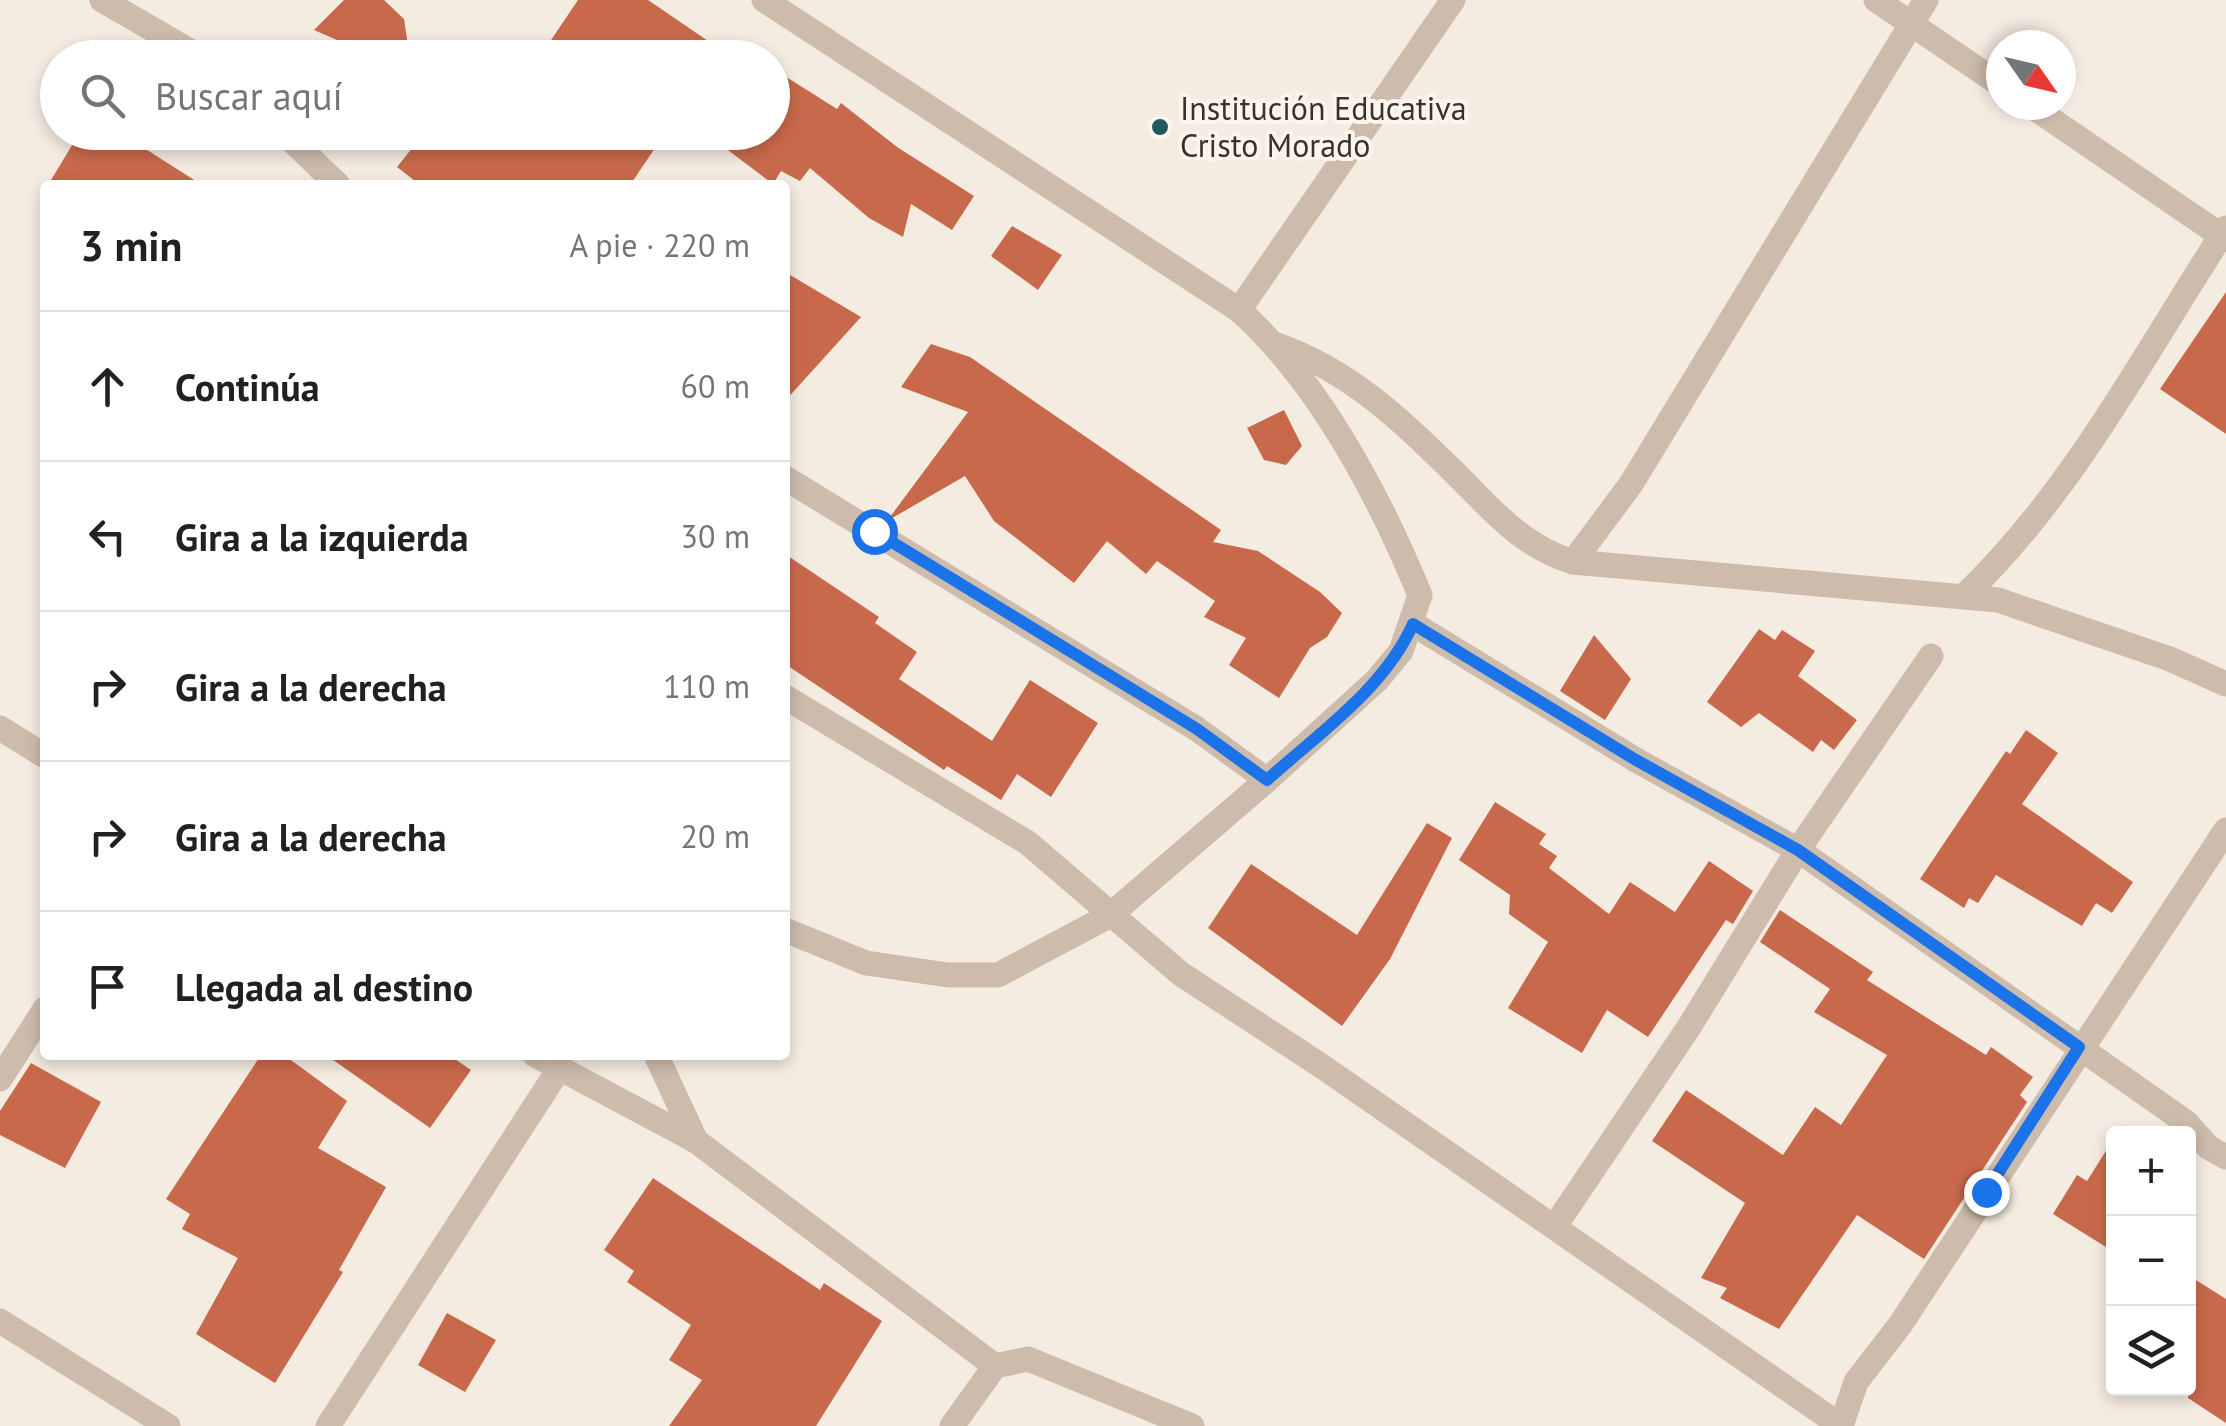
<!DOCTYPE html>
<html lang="es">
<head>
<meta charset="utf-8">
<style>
	body { margin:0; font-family:"PT Sans",sans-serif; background:#f6f6f6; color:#202124 }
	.controls { position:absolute; right:30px; bottom:30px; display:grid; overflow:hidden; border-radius:10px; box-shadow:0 5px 15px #0003 }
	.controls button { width:90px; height:90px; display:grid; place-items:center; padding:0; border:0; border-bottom:2px solid #e0e0e0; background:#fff; color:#202124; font:50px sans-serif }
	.compass { position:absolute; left:1986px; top:30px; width:90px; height:90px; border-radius:50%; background:#fff; box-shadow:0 5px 15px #0003; rotate:124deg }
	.stop { position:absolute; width:30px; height:30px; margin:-22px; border:8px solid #1a73e8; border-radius:50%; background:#fff }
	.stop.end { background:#1a73e8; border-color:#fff; box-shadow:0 2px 10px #0008 }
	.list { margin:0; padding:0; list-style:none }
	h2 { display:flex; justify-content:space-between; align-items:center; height:130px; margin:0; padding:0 40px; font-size:42px }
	h2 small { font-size:32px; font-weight:400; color:#757577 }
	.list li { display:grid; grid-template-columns:65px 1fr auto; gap:30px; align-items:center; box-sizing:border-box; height:150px; padding:0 40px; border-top:2px solid #e0e0e0 }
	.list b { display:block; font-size:38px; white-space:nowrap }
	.list em { font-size:32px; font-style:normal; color:#757577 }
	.icon { flex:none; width:55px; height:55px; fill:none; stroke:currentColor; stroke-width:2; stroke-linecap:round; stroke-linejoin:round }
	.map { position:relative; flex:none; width:2226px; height:1426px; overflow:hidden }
	.search { position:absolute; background:#fff; box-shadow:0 5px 15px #0003; left:40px; top:40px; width:750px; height:110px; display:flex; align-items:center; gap:25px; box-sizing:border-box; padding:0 35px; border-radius:55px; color:#757577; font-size:38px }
	.panel { position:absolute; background:#fff; box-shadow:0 5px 15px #0003; left:40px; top:180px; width:750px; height:880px; border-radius:10px }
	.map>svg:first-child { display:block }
	.building { fill:#c8694b }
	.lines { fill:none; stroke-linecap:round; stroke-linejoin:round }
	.minor { stroke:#cdbbac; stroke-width:25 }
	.route { stroke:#1a73e8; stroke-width:12 }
	.poi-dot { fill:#1f5a5e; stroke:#fbf5ee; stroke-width:4 }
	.labels { text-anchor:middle; stroke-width:8; stroke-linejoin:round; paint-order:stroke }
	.poi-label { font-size:32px; fill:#3b302b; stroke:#fbf5ee; text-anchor:start }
</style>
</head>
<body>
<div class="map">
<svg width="2226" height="1426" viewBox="0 0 2226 1426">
	<rect width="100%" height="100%" fill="#f4ebe1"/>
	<!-- building -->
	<g class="building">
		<polygon points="344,0 384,0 404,19 410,58 378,58 314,30"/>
		<polygon points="578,0 648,0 733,58 539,58"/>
		<polygon points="772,68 837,109 841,103 897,147 974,196 952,230 911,204 903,237 869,218 810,168 800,181 781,171 773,184 704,132 772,132"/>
		<polygon points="80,132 119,132 202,185 48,185"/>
		<polygon points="425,132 666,132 630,185 420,185 397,167"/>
		<polygon points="1012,226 1062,255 1038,290 991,256"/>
		<polygon points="785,272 861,317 785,401"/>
		<polygon points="2226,292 2226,434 2160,389"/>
		<polygon points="931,344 970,357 1221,530 1213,542 1258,551 1320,592 1342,613 1327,637 1310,648 1279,698 1229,665 1246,638 1204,617 1215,601 1157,561 1146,574 1107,541 1074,583 994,521 965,476 887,521 968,412 901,387"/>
		<polygon points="1284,410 1302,446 1286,465 1264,460 1247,428"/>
		<polygon points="785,554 879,617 875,623 917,652 899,679 992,741 1030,680 1098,723 1051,797 1017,774 1001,800 947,766 944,770 785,664"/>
		<polygon points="1759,629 1775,640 1782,630 1815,651 1798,676 1857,720 1834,750 1821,740 1813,752 1759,713 1741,727 1707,702"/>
		<polygon points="1594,635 1631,679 1605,720 1560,691"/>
		<polygon points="2026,730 2058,753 2022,804 2133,882 2112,913 2096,903 2082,926 1996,875 1978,903 1969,898 1964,908 1920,879 2006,751 2010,754"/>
		<polygon points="1495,802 1546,834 1539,844 1557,856 1549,868 1609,914 1630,882 1675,912 1709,861 1753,891 1733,924 1726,920 1648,1037 1607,1010 1582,1053 1508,1008 1548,942 1509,914 1510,895 1459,860"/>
		<polygon points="1427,823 1452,838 1390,959 1342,1026 1208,928 1251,864 1357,935"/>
		<polygon points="1780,910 1873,972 1867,980 1986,1055 1991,1047 2033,1077 2020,1095 2027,1102 1924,1259 1857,1215 1779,1329 1720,1298 1727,1288 1701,1278 1745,1203 1652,1141 1686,1090 1783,1155 1815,1107 1841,1125 1887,1055 1814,1012 1830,989 1760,942"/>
		<polygon points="261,1055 284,1055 347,1101 318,1148 386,1187 339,1270 343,1272 275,1383 196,1334 238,1258 182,1229 190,1214 166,1199"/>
		<polygon points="326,1055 449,1055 471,1070 430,1128"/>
		<polygon points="31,1063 101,1102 65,1168 0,1135 0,1111"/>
		<polygon points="2114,1138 2114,1252 2053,1214 2077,1175 2087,1181"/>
		<polygon points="653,1178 820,1290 824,1283 882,1321 816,1426 669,1426 702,1380 669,1360 691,1325 627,1282 634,1271 604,1250"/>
		<polygon points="2188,1275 2226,1299 2226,1423 2188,1398"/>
		<polygon points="447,1313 496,1340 465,1392 418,1365"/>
	</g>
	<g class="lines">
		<!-- minor -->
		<g class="minor">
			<polyline points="102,0 202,58"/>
			<path d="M764 0 1239 310C1319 382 1379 496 1420 595L1401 651 1377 680 1267 780 1109 916 998 975H948L866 963 785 930"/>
			<polyline points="1876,0 2001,85"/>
			<polyline points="2030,105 2226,239"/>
			<polyline points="283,132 338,185"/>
			<polyline points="1239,310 1453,0"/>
			<path d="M1277 345C1351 371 1402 421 1457 475 1493 511 1523 547 1573 562L1998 600 2170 659 2226 684"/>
			<polyline points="785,478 1197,729 1267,780"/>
			<polyline points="1573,562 1631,484 1926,0"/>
			<path d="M1964 596C2073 492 2144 354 2226 228"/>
			<polyline points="1413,624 1636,760 1798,850 2187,1123 2208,1147 2226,1157"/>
			<polyline points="785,697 1028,843 1181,974 1320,1065 1841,1426 1856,1382 1900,1325 2226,830"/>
			<polyline points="0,728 45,756"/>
			<polyline points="535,1055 696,1141 995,1366"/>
			<polyline points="656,1055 696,1141"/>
			<polyline points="0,1079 45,1009"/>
			<polyline points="1555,1226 1689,1027 1798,850 1931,656"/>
			<polyline points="0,1321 168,1426"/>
			<polyline points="328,1426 559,1069"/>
			<polyline points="952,1426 995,1366 1028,1359 1192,1426"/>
		</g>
	</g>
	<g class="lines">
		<!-- route -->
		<path class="route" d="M874 531 1197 729 1267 780C1319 733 1384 689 1413 624L1636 760 1798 850 2079 1047 1986 1192"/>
	</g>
	<!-- markers -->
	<circle class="poi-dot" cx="1160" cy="127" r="10"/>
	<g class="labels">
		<!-- poi labels -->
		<g class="poi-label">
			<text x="1180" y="120">Institución Educativa<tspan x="1180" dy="37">Cristo Morado</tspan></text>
		</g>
	</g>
</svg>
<div class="controls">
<button>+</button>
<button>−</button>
<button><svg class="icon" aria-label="layers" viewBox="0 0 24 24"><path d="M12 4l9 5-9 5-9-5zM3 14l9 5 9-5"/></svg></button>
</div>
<svg class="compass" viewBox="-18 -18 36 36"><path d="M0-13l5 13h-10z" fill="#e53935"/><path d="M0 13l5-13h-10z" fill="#757577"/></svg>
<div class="stop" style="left:874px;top:531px"></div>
<div class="stop end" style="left:1986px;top:1192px"></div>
<div class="search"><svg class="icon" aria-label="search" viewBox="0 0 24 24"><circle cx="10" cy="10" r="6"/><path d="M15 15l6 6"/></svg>Buscar aquí</div>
<section class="panel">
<h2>3 min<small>A pie · 220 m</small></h2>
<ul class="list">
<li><svg class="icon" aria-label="ahead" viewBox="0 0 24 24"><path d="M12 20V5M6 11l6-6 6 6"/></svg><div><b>Continúa</b></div><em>60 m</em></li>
<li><svg class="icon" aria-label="left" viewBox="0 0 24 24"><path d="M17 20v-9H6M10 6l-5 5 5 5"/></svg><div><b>Gira a la izquierda</b></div><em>30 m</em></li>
<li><svg class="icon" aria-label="right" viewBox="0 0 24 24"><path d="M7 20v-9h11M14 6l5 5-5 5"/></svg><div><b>Gira a la derecha</b></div><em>110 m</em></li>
<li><svg class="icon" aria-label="right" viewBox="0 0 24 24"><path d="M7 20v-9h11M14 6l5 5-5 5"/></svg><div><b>Gira a la derecha</b></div><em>20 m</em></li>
<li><svg class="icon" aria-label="arrive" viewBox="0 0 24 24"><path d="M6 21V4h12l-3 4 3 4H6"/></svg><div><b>Llegada al destino</b></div></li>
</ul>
</section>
</div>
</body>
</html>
